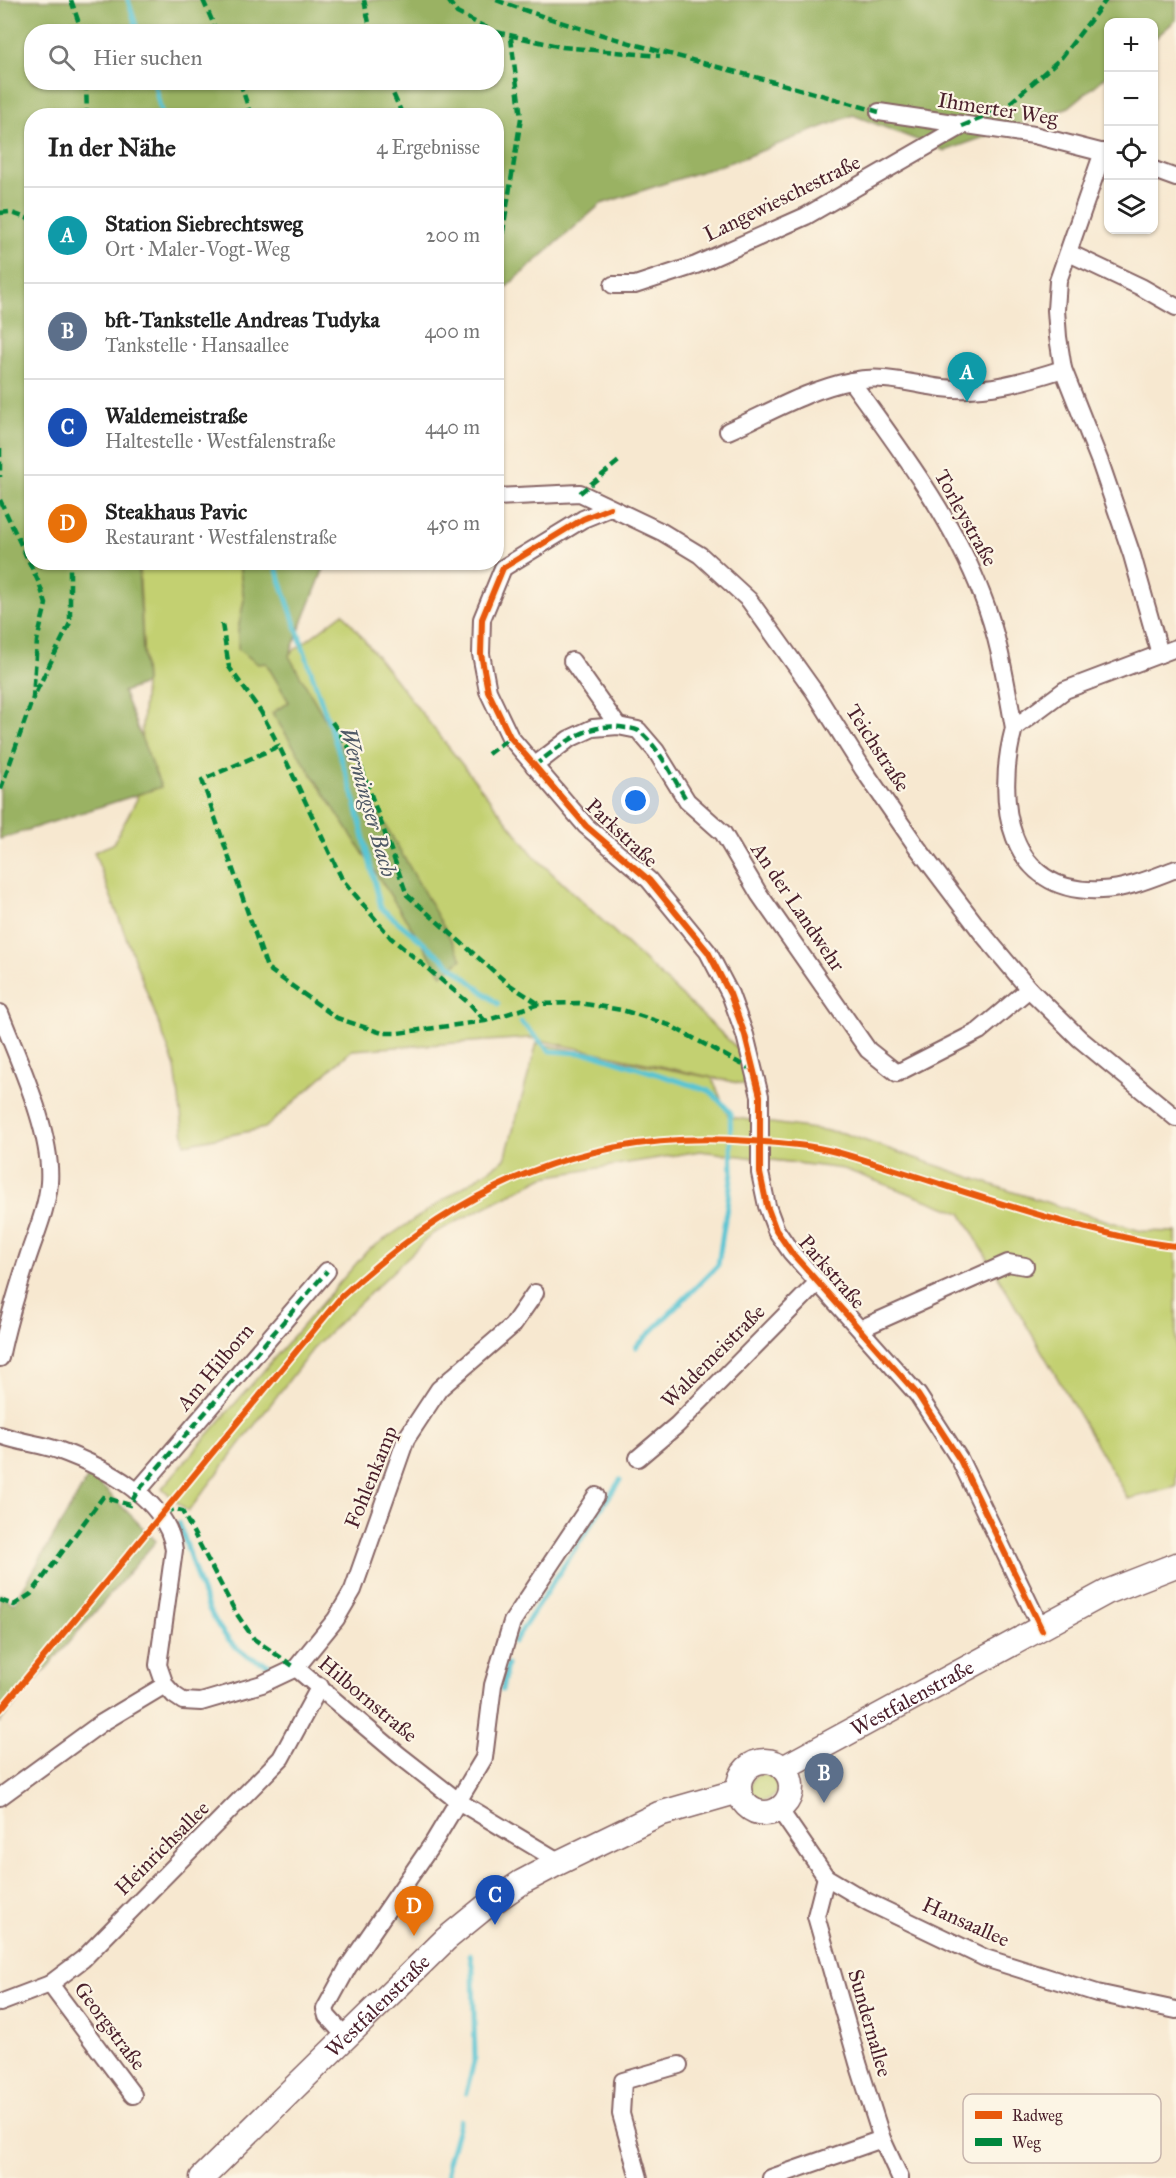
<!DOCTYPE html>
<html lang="de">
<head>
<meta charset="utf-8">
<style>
	body { margin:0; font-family:"IM FELL Great Primer",serif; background:#f2f2f2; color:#222 }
	.controls { position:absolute; right:18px; top:18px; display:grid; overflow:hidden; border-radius:12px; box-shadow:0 2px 4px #0004 }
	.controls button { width:54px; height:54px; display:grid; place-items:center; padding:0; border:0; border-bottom:2px solid #e0e0e0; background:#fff; color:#222; font:30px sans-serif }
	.you { position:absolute; left:636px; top:801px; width:21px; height:21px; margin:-15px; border:4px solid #fff; border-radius:50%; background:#1a73e8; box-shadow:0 0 0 9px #1a73e833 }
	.badge { display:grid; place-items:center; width:39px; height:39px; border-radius:50%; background:#c8321e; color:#fff; font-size:20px; font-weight:700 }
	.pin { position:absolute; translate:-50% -50px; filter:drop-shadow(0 2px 3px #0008) }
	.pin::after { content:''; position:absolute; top:32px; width:21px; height:18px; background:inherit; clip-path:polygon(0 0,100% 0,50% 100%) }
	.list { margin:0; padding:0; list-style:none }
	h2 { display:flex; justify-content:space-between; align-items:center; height:78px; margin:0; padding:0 24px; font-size:26px }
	h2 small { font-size:20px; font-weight:400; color:#767676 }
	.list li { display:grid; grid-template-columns:39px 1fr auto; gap:18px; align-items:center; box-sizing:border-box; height:96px; padding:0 24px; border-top:2px solid #e0e0e0 }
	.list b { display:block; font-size:22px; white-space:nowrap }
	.list p { margin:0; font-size:20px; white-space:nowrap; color:#767676 }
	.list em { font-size:20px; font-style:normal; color:#767676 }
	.icon { flex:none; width:33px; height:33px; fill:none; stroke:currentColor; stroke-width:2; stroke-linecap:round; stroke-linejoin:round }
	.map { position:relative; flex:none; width:1176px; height:2178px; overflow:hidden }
	.search { position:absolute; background:#fff; box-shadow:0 2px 4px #0004; left:24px; top:24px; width:480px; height:66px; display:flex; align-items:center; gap:15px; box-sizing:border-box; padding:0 21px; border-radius:24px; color:#767676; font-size:22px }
	.panel { position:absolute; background:#fff; box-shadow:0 2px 4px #0004; left:24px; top:108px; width:480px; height:462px; border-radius:24px }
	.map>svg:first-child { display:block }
	.green { fill:#c3d071; stroke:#86784e; stroke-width:1.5 }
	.forest { fill:#9ab263; stroke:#726847; stroke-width:1.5; fill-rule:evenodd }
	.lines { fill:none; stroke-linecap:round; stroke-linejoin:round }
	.stream { stroke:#59c4d3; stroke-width:5 }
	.minor-casing { stroke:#876565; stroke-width:20 }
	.secondary-casing { stroke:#876565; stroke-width:27 }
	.minor { stroke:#fff; stroke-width:16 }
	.secondary { stroke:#fff; stroke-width:24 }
	.quiet { stroke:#00873e; stroke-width:4.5; stroke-dasharray:9 4.5; stroke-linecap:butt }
	.cycleway-casing { stroke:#fcf5e5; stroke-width:10 }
	.cycleway { stroke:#e8590c; stroke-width:6 }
	.labels { text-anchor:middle; stroke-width:4.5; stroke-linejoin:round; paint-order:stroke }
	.street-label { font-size:21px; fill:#4a1f2b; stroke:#fcf5e5 }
	.water-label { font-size:22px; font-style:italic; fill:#4f5966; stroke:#fcf5e5 }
	.key { fill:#fcf5e5; stroke:#c7b5ad; stroke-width:1.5 }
	.key-label { font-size:16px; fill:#4a1f2b }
</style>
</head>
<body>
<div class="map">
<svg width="1176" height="2178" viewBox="0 0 1176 2178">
	<rect width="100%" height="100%" fill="#fcf5e5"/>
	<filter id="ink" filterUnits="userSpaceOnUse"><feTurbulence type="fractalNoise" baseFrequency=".0167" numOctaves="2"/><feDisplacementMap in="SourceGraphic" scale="12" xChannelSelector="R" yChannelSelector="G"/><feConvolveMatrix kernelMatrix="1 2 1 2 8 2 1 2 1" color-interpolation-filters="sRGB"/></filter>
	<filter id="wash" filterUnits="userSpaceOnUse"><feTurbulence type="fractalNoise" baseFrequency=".008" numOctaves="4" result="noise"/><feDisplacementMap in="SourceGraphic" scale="24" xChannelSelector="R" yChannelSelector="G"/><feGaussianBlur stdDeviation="1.35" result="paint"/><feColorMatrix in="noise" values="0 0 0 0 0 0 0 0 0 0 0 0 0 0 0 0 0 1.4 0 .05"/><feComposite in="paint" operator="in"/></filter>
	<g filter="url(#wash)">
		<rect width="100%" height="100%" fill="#f7e8d0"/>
		<!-- green -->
		<g class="green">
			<polygon points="139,563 239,563 244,600 238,630 281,660 343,613 535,857 738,1049 747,1085 530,1038 352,1050 265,1128 185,1144 175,1067 94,852 113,844 137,799 145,684"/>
			<polygon points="537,1043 712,1078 729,1117 843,1133 1013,1192 1141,1231 1176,1232 1176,1487 1128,1499 961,1213 844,1169 700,1151 544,1177 432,1234 316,1345 188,1512 162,1488 367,1251 505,1159"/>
			<circle cx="764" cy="1787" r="13"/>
		</g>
		<!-- forest -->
		<g class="forest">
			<path d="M0 0H1176V20L1154 39V22H1108V75L1069 107 945 151 853 115 743 158 601 204 497 295 496 116H32V562L138 563 145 684 123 692 161 787 0 839ZM32 32H496V82H32Z"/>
			<polygon points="239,563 326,563 289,656 462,959 442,975 272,713 289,702 266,663 258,664 238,649 238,630 244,600"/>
			<polygon points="90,1474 156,1541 0,1722 0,1594 14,1604"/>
		</g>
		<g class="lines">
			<!-- stream -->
			<g class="stream">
				<polyline points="128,0 138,32"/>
				<polyline points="154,82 162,116"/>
				<polyline points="274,562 353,794 381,908 498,1004"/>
				<polyline points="521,1022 550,1051 594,1054 710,1091 730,1112 732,1173 718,1265 636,1347"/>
				<path d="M179 1523C196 1568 204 1627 246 1655 255 1660 267 1664 276 1668"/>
				<polyline points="514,1642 620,1480"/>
				<polyline points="502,1690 507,1665"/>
				<polyline points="466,2093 475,2058 473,1971 470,1954"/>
				<polyline points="448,2178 448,2162 460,2120"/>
			</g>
		</g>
	</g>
	<g filter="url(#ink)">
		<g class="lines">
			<!-- minor casing -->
			<g class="minor-casing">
				<g id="minor">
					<polyline points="879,112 1034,135 1108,154"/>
					<polyline points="1103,152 1058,281 1056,310 1058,337 1063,369 1100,462 1132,555 1160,654"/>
					<polyline points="1154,170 1176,178"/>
					<polyline points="1069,253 1141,287 1176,307"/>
					<polyline points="613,285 635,285 696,265 806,216 962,126"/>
					<path d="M851 381C899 448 952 517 982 595 999 637 1006 683 1014 728"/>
					<path d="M728 431C767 414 809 389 851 381 883 374 911 384 942 388 985 393 1022 382 1063 369"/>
					<polyline points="496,497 580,493 662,532 700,555 749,600 814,691 863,769 917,847 982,933 1029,989 1080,1039 1176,1118"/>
					<polyline points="610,508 583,519 503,568 482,619 481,654 488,691 510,737 586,826 649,880 708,952 730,994 745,1035 760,1096 760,1173 767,1206 776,1230 791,1252 918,1395 960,1460 1042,1630"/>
					<path d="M1176 648 1065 690 1014 728C995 799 1006 895 1101 890 1127 889 1152 878 1176 869"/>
					<polyline points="572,661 618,726"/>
					<polyline points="534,766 569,739 593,728 618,726 638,730 656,751 687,801 723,833 759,894 868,1050 897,1073 979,1031 1029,989"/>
					<path d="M0 1013C18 1060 53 1133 49 1183 47 1208 36 1233 28 1257 17 1291 7 1323 0 1358"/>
					<polyline points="860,1329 1008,1263 1025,1266"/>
					<path d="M0 1435C19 1442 39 1444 58 1450 102 1466 168 1498 174 1550L158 1665 165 1685 174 1695 183 1701 201 1702 262 1684 296 1668 336 1619 353 1590 406 1439 439 1389 512 1326 535 1293"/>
					<polyline points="638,1458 677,1425 818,1282"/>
					<polyline points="137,1492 327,1271"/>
					<polyline points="296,1668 399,1755 458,1801 560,1862"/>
					<polyline points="0,1797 100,1724 165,1685"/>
					<polyline points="779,1809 826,1877 868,1902 985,1958 1097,1993 1176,2010"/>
					<polyline points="826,1877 816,1916 858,2063 882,2139 900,2178"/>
					<polyline points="50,1984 133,2095"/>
					<polyline points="0,2003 50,1984 83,1959 281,1758 320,1686"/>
					<polyline points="346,2037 327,2016 325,2009 348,1967 433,1843 484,1758 493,1685 512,1622 596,1496"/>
					<polyline points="639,2178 621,2114 623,2081 679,2065"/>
					<polyline points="771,2178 882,2139"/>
				</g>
			</g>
			<!-- secondary casing -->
			<g class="secondary-casing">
				<g id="secondary">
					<circle cx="765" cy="1787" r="26"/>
					<path id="s1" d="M783 1768 1107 1592 1176 1565"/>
					<path id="s2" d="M202 2178 446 1939 484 1908 522 1882 560 1862 659 1814 739 1791"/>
				</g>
			</g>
			<!-- minor -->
			<use href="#minor" class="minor"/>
			<!-- secondary -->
			<use href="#secondary" class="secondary"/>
			<!-- quiet -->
			<g class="quiet">
				<polyline points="71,0 82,32"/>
				<polyline points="203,0 217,32"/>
				<polyline points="364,0 371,32"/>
				<polyline points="448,0 457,13 495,32"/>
				<path d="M496 0C621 46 752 73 879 112"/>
				<polyline points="496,32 562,47 660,56"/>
				<polyline points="86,82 87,116"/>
				<polyline points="240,82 251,116"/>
				<polyline points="388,82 403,116"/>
				<polyline points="962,126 1002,110 1061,58 1106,0"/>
				<polyline points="0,213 9,212 32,220"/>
				<polyline points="496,245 502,237 521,118 511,38"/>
				<polyline points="0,448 0,477"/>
				<polyline points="580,493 619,461"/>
				<polyline points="0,500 39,583 46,604 37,641 33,698 0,791"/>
				<polyline points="222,624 229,667 261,712 279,746"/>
				<polyline points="36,692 70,623 70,562"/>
				<polyline points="332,722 360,764 407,895 507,983 539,1004"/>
				<polyline points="488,754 510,737"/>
				<path d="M534 766C561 745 589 720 626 728 630 728 635 729 639 731 660 748 673 778 687 801"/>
				<polyline points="485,1021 470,1004 391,938 342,879 279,746 202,780 267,968 337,1018 382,1033 398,1033 485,1021 539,1004 579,1003 622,1010 669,1025 754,1071"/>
				<polyline points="165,1512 175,1509 182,1511 236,1613 254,1639 296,1668"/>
				<polyline points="0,1600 14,1605 31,1594 103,1497 130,1505 137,1492 327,1271"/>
			</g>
			<!-- cycleway casing -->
			<g class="cycleway-casing">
				<g id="cycleway">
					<polyline points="610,508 583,519 503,568 482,619 481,654 488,691 510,737 586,826 649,880 708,952 730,994 745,1035 760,1096 760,1173 767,1206 776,1230 791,1252 918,1395 960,1460 1042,1630"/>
					<path d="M0 1710 342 1296C460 1186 587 1128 751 1141 781 1143 811 1145 840 1153 920 1176 998 1205 1079 1226 1111 1234 1143 1243 1176 1246"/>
				</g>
			</g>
			<!-- cycleway -->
			<use href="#cycleway" class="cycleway"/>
		</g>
	</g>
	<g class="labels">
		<!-- street labels -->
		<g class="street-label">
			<text transform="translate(998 109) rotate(9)" y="7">Ihmerter Weg</text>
			<text transform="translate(782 198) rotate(-26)" y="7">Langewieschestraße</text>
			<text transform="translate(966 518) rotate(61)" y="7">Torleystraße</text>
			<text transform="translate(878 748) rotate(57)" y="7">Teichstraße</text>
			<text transform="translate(622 833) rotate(43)" y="7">Parkstraße</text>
			<text transform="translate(798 907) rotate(56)" y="7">An der Landwehr</text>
			<text transform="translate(832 1272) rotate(49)" y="7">Parkstraße</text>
			<text transform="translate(713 1356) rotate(-45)" y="7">Waldemeistraße</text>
			<text transform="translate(215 1367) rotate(-50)" y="7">Am Hilborn</text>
			<text transform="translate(371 1477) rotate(-68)" y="7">Fohlenkamp</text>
			<text transform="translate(368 1699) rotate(40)" y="7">Hilbornstraße</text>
			<text dy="7" stroke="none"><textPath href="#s1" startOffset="147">Westfalenstraße</textPath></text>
			<text transform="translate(162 1848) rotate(-45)" y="7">Heinrichsallee</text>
			<text transform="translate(966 1922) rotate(24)" y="7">Hansaallee</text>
			<text dy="7" stroke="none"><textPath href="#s2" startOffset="246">Westfalenstraße</textPath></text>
			<text transform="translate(870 2023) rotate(74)" y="7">Sundernallee</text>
			<text transform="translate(110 2026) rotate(53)" y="7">Georgstraße</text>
		</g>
		<!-- water labels -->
		<g class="water-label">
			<text transform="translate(369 802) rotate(74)" y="8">Wermingser Bach</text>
		</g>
	</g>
	<!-- legend -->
	<rect x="963" y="2094" width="198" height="69" rx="9" class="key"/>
	<rect x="975" y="2111" width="27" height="8" fill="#e8590c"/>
	<rect x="975" y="2138" width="27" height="8" fill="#00873e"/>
	<g class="key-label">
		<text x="1012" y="2121">Radweg</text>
		<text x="1012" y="2148">Weg</text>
	</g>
</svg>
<div class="controls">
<button>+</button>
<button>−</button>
<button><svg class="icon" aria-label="locate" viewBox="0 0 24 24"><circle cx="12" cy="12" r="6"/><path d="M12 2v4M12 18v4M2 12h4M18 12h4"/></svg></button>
<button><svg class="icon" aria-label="layers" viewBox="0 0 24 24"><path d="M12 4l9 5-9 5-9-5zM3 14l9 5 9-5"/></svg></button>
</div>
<div class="you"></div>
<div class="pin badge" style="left:967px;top:402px;background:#0f9aa8">A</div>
<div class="pin badge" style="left:824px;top:1803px;background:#5c6f8a">B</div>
<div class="pin badge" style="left:495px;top:1925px;background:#1a4fb4">C</div>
<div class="pin badge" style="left:414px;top:1936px;background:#e8710a">D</div>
<div class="search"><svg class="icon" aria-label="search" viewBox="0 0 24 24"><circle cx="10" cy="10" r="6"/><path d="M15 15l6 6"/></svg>Hier suchen</div>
<section class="panel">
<h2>In der Nähe<small>4 Ergebnisse</small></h2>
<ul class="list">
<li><span class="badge" style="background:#0f9aa8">A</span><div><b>Station Siebrechtsweg</b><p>Ort · Maler-Vogt-Weg</p></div><em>200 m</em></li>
<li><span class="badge" style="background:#5c6f8a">B</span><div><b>bft-Tankstelle Andreas Tudyka</b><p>Tankstelle · Hansaallee</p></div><em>400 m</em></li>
<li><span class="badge" style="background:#1a4fb4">C</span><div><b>Waldemeistraße</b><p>Haltestelle · Westfalenstraße</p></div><em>440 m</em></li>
<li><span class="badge" style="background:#e8710a">D</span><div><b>Steakhaus Pavic</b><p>Restaurant · Westfalenstraße</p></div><em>450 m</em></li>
</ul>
</section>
</div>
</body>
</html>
